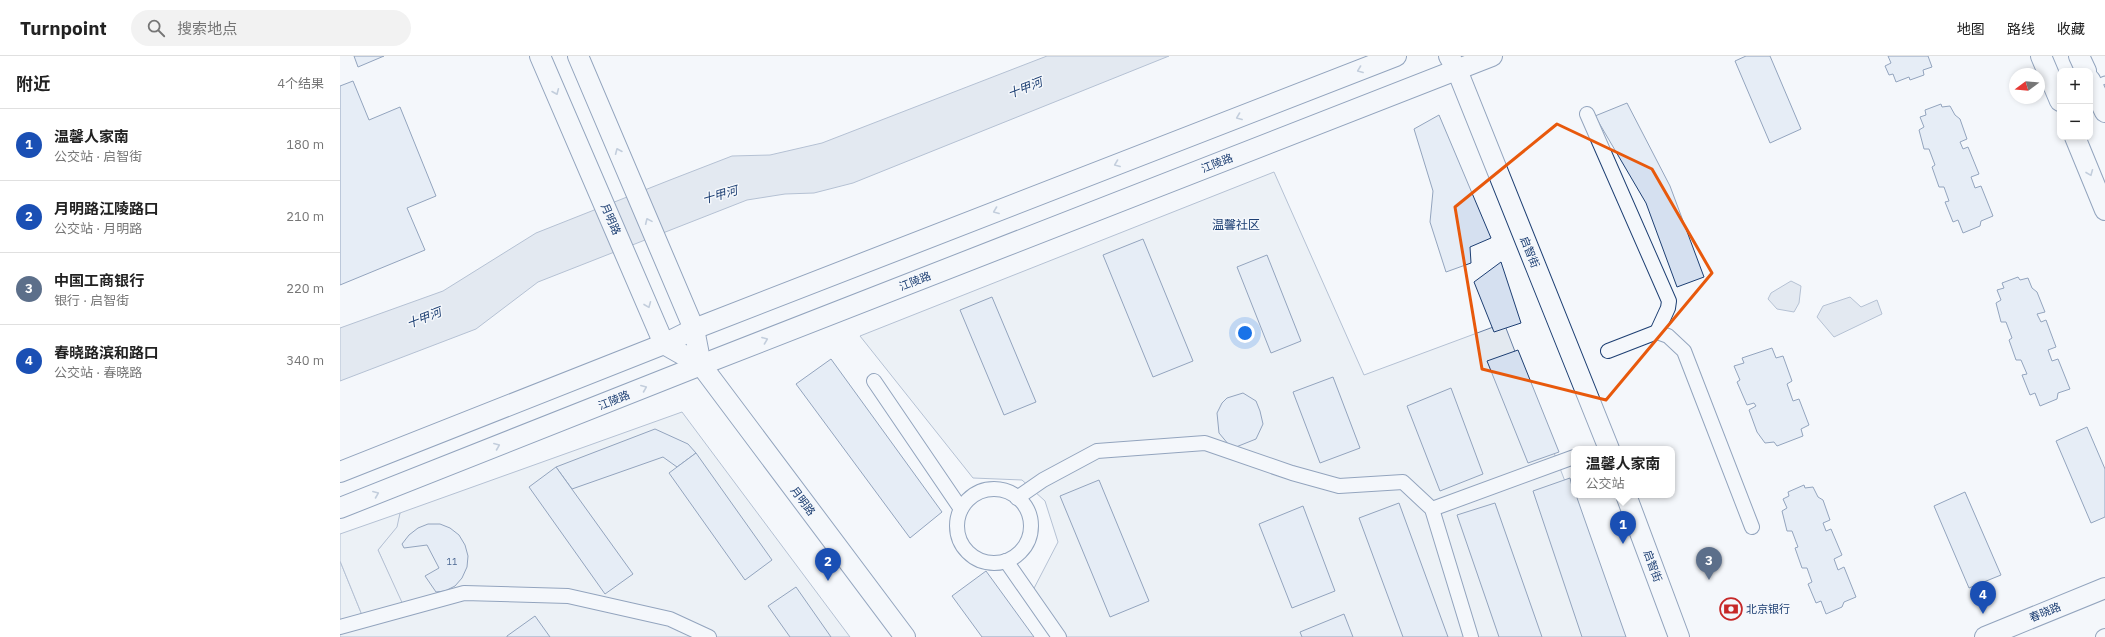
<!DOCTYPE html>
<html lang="zh">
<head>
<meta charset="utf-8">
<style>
	body { margin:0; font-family:"IBM Plex Sans","Noto Sans SC",sans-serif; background:#f2f2f2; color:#222 }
	.controls { position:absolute; right:12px; top:12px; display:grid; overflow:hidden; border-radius:8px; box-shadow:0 2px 6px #0003 }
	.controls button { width:36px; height:36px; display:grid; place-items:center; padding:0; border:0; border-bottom:1px solid #e0e0e0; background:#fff; color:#222; font:20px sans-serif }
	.compass { position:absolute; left:1669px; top:12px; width:36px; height:36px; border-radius:50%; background:#fff; box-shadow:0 2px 6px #0003; rotate:254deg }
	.you { position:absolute; left:905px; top:277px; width:14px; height:14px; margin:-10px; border:3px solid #fff; border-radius:50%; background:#1a73e8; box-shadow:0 0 0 6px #1a73e833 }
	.badge { display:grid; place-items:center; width:26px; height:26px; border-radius:50%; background:#c62828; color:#fff; font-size:13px; font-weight:700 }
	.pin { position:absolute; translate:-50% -33px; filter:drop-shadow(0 1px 2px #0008) }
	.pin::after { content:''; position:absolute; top:21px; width:14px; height:12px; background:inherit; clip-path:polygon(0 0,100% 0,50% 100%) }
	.popup { position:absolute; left:1231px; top:390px; width:104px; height:52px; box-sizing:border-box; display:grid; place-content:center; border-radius:8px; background:#fff; filter:drop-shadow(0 1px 3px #0005); font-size:13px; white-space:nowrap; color:#767676 }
	.popup b { font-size:15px; color:#222 }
	.popup::after { content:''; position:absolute; left:50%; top:100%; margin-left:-8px; border:8px solid transparent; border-top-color:#fff }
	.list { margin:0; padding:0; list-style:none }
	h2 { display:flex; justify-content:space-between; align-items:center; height:52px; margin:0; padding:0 16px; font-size:17px }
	h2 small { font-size:13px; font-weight:400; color:#767676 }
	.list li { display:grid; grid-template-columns:26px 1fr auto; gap:12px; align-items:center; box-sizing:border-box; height:72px; padding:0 16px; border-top:1px solid #e0e0e0 }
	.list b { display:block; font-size:15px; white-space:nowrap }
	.list p { margin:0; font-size:13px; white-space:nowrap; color:#767676 }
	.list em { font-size:13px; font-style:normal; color:#767676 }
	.icon { flex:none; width:22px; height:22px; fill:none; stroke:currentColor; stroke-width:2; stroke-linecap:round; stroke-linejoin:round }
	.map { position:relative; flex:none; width:1765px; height:581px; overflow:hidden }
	header { display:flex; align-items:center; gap:24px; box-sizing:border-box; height:56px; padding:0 20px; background:#fff; border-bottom:1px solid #e0e0e0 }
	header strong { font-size:19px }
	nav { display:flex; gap:22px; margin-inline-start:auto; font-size:14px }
	.search { width:280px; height:36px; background:#f2f2f2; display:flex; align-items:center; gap:10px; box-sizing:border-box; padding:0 14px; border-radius:22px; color:#767676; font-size:15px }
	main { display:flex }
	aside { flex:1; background:#fff }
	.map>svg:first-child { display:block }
	.green { fill:#e3e9f0; stroke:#687fa3 }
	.parking { fill:#e3e8f0; stroke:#687fa3 }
	.water { fill:#cfd7e4; stroke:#687fa3 }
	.building { fill:#d5e0f0; stroke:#1d3f73 }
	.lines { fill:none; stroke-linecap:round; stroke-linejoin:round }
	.lane-casing { stroke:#1d3f73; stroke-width:9 }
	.street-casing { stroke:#1d3f73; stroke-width:16 }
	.secondary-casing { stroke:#1d3f73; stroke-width:22 }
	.lane { stroke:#f4f7fb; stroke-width:7 }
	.street { stroke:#f4f7fb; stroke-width:14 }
	.secondary { stroke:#f4f7fb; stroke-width:20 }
	.oneway { stroke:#889bb7 }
	.marked { fill:none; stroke:#e8590c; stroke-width:3; stroke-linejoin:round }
	.labels { text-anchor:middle; stroke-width:3; stroke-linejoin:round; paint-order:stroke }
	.number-label { font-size:9px; fill:#4b6792 }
	.street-label { font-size:11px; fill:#1d3f73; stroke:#f4f7fb }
	.poi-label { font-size:11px; fill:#1d3f73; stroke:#f4f7fb; text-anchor:start }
	.water-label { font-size:12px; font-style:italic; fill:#1d3f73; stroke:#f4f7fb }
	.neighbourhood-label { font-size:12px; fill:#1d3f73; stroke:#f4f7fb }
</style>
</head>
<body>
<header>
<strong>Turnpoint</strong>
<div class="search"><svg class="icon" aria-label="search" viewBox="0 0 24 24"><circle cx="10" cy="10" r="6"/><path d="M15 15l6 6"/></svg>搜索地点</div>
<nav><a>地图</a><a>路线</a><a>收藏</a></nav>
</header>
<main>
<aside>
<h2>附近<small>4个结果</small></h2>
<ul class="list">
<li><span class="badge" style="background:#1a4fb4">1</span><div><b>温馨人家南</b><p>公交站 · 启智街</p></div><em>180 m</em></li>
<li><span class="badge" style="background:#1a4fb4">2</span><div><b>月明路江陵路口</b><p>公交站 · 月明路</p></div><em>210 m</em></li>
<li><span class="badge" style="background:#5c6f8a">3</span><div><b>中国工商银行</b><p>银行 · 启智街</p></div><em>220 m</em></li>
<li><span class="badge" style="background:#1a4fb4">4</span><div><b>春晓路滨和路口</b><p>公交站 · 春晓路</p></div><em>340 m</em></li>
</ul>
</aside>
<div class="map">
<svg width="1765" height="581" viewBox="0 0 1765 581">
	<rect width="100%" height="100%" fill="#f4f7fb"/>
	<!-- green -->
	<g class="green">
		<polygon points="934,116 1024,319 1164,267 1285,581 719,581 690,540 718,486 705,445 682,424 633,422 520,280"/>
		<polygon points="342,356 510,581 0,581 0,505 24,564 64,553 38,494 56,471 60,457"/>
	</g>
	<!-- parking -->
	<polygon class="parking" points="60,457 57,471 38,494 65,553 24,564 0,505 0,478"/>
	<!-- water -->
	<g class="water">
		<polygon points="707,0 829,0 513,127 474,137 445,138 407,144 198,226 136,273 0,325 0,272 103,235 196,177 330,124 392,100 430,99 482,87"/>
		<polygon points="1451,225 1461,230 1459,247 1454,256 1437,253 1428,243 1431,237"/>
		<polygon points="1510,241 1521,251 1537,244 1542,258 1494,281 1477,261 1483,250"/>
	</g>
	<!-- building -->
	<g class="building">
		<polygon points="14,0 44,0 18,11"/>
		<polygon points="1406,0 1430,0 1461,73 1430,87 1395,5"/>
		<polygon points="1548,0 1588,0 1592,11 1583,14 1584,19 1570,24 1569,21 1556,26 1553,18 1549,19 1545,10 1551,7"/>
		<polygon points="13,25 29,64 60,51 96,140 67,152 85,194 0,229 0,30"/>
		<polygon points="1287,47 1330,130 1364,221 1337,231 1306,147 1255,60"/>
		<polygon points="1601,48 1602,51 1610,50 1615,59 1620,63 1627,83 1620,86 1623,93 1628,91 1639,118 1631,121 1635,132 1641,130 1653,160 1641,165 1640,170 1623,177 1618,164 1613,166 1605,146 1609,145 1604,131 1599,131 1592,111 1595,109 1589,93 1584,93 1579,74 1584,71 1580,61 1586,59 1585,54"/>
		<polygon points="1099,59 1151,182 1130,191 1131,207 1106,216 1090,166 1093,135 1074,73"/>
		<polygon points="803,183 853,305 813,321 763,199"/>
		<polygon points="927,199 961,285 931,297 897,211"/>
		<polygon points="1161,206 1181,267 1154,276 1134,226"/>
		<polygon points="1678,221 1680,224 1688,222 1692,232 1697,236 1705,256 1697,258 1701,266 1706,264 1716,291 1708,294 1712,305 1718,303 1730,333 1718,337 1717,343 1700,350 1695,337 1690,339 1682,319 1687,318 1681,304 1676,304 1669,284 1672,282 1666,266 1661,266 1656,247 1661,244 1657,234 1664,232 1662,227"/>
		<polygon points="652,241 696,346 664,359 620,254"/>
		<polygon points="1432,292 1436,302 1443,300 1452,325 1447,328 1453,345 1459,343 1469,369 1461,373 1463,380 1437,390 1434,386 1425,387 1417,376 1409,354 1416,350 1414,347 1407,349 1397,326 1400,324 1394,310 1404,307 1402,302"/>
		<polygon points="1178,294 1219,396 1188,407 1147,305"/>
		<polygon points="491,303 602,456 570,482 456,328"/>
		<polygon points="993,321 1020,392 980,407 953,336"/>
		<polygon points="1111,332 1143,418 1100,435 1067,350"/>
		<polygon points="903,337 916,345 920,355 923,368 916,383 896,391 889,389 879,377 877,357 882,347 887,342"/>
		<polygon points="1747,371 1765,413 1765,461 1751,467 1716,385"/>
		<polygon points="315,373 348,388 356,397 337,411 323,401 232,433 216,411"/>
		<polygon points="356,397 432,504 405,524 329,417"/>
		<polygon points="216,411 293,518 265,538 189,431"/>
		<polygon points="1230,422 1234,439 1236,439 1286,581 1242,581 1193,435"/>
		<polygon points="759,424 809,545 770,561 720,440"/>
		<polygon points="1464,429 1465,432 1473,431 1478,441 1483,444 1490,464 1483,467 1486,475 1491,473 1502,499 1494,503 1498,514 1504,511 1516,541 1504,546 1502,551 1486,558 1481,545 1476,547 1468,528 1472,526 1467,512 1462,512 1455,492 1458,491 1452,475 1447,475 1442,455 1447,452 1443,443 1449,440 1448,436"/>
		<polygon points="1625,436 1661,519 1629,532 1594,450"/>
		<polygon points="1059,447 1108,581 1063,581 1019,462"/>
		<polygon points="1155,447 1202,581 1159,581 1117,459"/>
		<polygon points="963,450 995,535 952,552 919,468"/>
		<polygon points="88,468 100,468 110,472 119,479 125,489 128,500 127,511 122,522 115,530 105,535 96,536 85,520 99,512 87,489 64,492 62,488 69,479 78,472"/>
		<polygon points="646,515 694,581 642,581 612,540"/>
		<polygon points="456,531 491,581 450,581 428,550"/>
		<polygon points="1004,558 1013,581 962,581 960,576"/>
		<polygon points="195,560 210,581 167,581 167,580"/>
	</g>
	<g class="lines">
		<!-- lane casing -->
		<g class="lane-casing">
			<polyline id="lane" points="1753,29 1765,24"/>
		</g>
		<!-- street casing -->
		<g class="street-casing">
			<g id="street">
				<polyline points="1247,58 1329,245 1328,252 1317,276"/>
				<polyline points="1268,295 1317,276 1328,280 1344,295 1412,471"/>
				<polyline points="534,325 621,453"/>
				<circle cx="654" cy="470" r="37"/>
				<polyline points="677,442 703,424 757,395 865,387 952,417 999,430 1063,426 1092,453 1131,581"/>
				<polyline points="1092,453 1234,401"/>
				<polyline points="666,505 719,581"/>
				<polyline points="0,571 124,537 228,540 330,563 369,581"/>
				<polyline points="1763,581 1765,580"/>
			</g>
		</g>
		<!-- secondary casing -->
		<g class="secondary-casing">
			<g id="secondary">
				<polyline points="200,0 324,288 361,309 565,581"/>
				<polyline points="238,0 354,273 361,309"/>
				<polyline points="1109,0 1117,14 1269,393"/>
				<polyline points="1701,0 1720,45"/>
				<polyline points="1739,0 1746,15"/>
				<polyline points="1750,24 1765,56"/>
				<polyline points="1735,81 1765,154"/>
				<polyline points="0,416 324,288 354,273 1056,0"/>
				<polyline points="1286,439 1339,581"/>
				<polyline points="0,452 361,309 1152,0"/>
				<polyline points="1645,581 1765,532"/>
			</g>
		</g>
		<!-- lane -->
		<use href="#lane" class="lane"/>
		<!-- street -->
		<use href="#street" class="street"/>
		<!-- secondary -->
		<use href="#secondary" class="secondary"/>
	</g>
	<!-- one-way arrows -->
	<defs><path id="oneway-chevron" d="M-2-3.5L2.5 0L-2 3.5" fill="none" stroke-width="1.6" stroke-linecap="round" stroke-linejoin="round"/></defs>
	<g class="oneway">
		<use href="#oneway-chevron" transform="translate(1020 14) rotate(159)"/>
		<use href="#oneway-chevron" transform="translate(216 36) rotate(67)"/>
		<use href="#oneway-chevron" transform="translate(899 61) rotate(159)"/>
		<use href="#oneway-chevron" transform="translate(278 95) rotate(-113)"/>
		<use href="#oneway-chevron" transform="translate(777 108) rotate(159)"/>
		<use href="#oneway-chevron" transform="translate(1750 117) rotate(68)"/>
		<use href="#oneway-chevron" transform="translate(656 155) rotate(159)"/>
		<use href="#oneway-chevron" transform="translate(308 165) rotate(-114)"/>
		<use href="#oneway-chevron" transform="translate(308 249) rotate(68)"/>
		<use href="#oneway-chevron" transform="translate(425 284) rotate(-21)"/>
		<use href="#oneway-chevron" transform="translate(304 332) rotate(-22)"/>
		<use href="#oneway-chevron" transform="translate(157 390) rotate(-22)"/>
		<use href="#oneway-chevron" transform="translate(36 438) rotate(-22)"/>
	</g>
	<!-- marked area -->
	<path d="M0 0H1765V581H0ZM1217 68 1312 113 1372 217 1266 344 1142 313 1115 151Z" fill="#f4f7fb" fill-opacity=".55" fill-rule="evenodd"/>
	<path class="marked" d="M1217 68 1312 113 1372 217 1266 344 1142 313 1115 151Z"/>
	<!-- icons -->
	<defs>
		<g id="bank-ring" transform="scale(1.15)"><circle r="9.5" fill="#f4f7fb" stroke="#c62828" stroke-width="1.5"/><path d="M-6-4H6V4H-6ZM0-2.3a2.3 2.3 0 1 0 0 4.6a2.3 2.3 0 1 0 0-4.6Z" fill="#c62828"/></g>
	</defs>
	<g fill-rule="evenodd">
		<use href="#bank-ring" x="1391" y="553"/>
	</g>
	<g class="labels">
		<!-- number labels -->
		<g class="number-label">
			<text x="112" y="509">11</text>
		</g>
		<!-- street labels -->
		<g class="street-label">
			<text transform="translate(877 107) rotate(-21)" y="4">江陵路</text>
			<text transform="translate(271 163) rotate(66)" y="4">月明路</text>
			<text transform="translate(1190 196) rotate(68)" y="4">启智街</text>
			<text transform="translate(575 225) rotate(-21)" y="4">江陵路</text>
			<text transform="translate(274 344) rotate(-22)" y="4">江陵路</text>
			<text transform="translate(463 445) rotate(53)" y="4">月明路</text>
			<text transform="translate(1313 510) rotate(70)" y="4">启智街</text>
			<text transform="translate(1705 556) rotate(-22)" y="4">春晓路</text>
		</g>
		<!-- poi labels -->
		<g class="poi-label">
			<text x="1406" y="557">北京银行</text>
		</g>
		<!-- water labels -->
		<g class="water-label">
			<text transform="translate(685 32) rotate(-21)" y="4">十甲河</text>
			<text transform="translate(380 139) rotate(-16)" y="4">十甲河</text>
			<text transform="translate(84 262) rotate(-21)" y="4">十甲河</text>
		</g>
		<!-- neighbourhood labels -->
		<g class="neighbourhood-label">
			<text x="896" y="173">温馨社区</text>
		</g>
	</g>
</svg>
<div class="controls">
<button>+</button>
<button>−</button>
</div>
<svg class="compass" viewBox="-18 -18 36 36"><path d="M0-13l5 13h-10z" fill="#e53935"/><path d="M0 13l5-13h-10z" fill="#767676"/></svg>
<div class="you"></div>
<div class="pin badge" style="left:1283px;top:488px;background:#1a4fb4">1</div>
<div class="popup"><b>温馨人家南</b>公交站</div>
<div class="pin badge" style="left:488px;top:525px;background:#1a4fb4">2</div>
<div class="pin badge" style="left:1369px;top:524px;background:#5c6f8a">3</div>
<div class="pin badge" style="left:1643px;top:558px;background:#1a4fb4">4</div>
</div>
</main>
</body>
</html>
